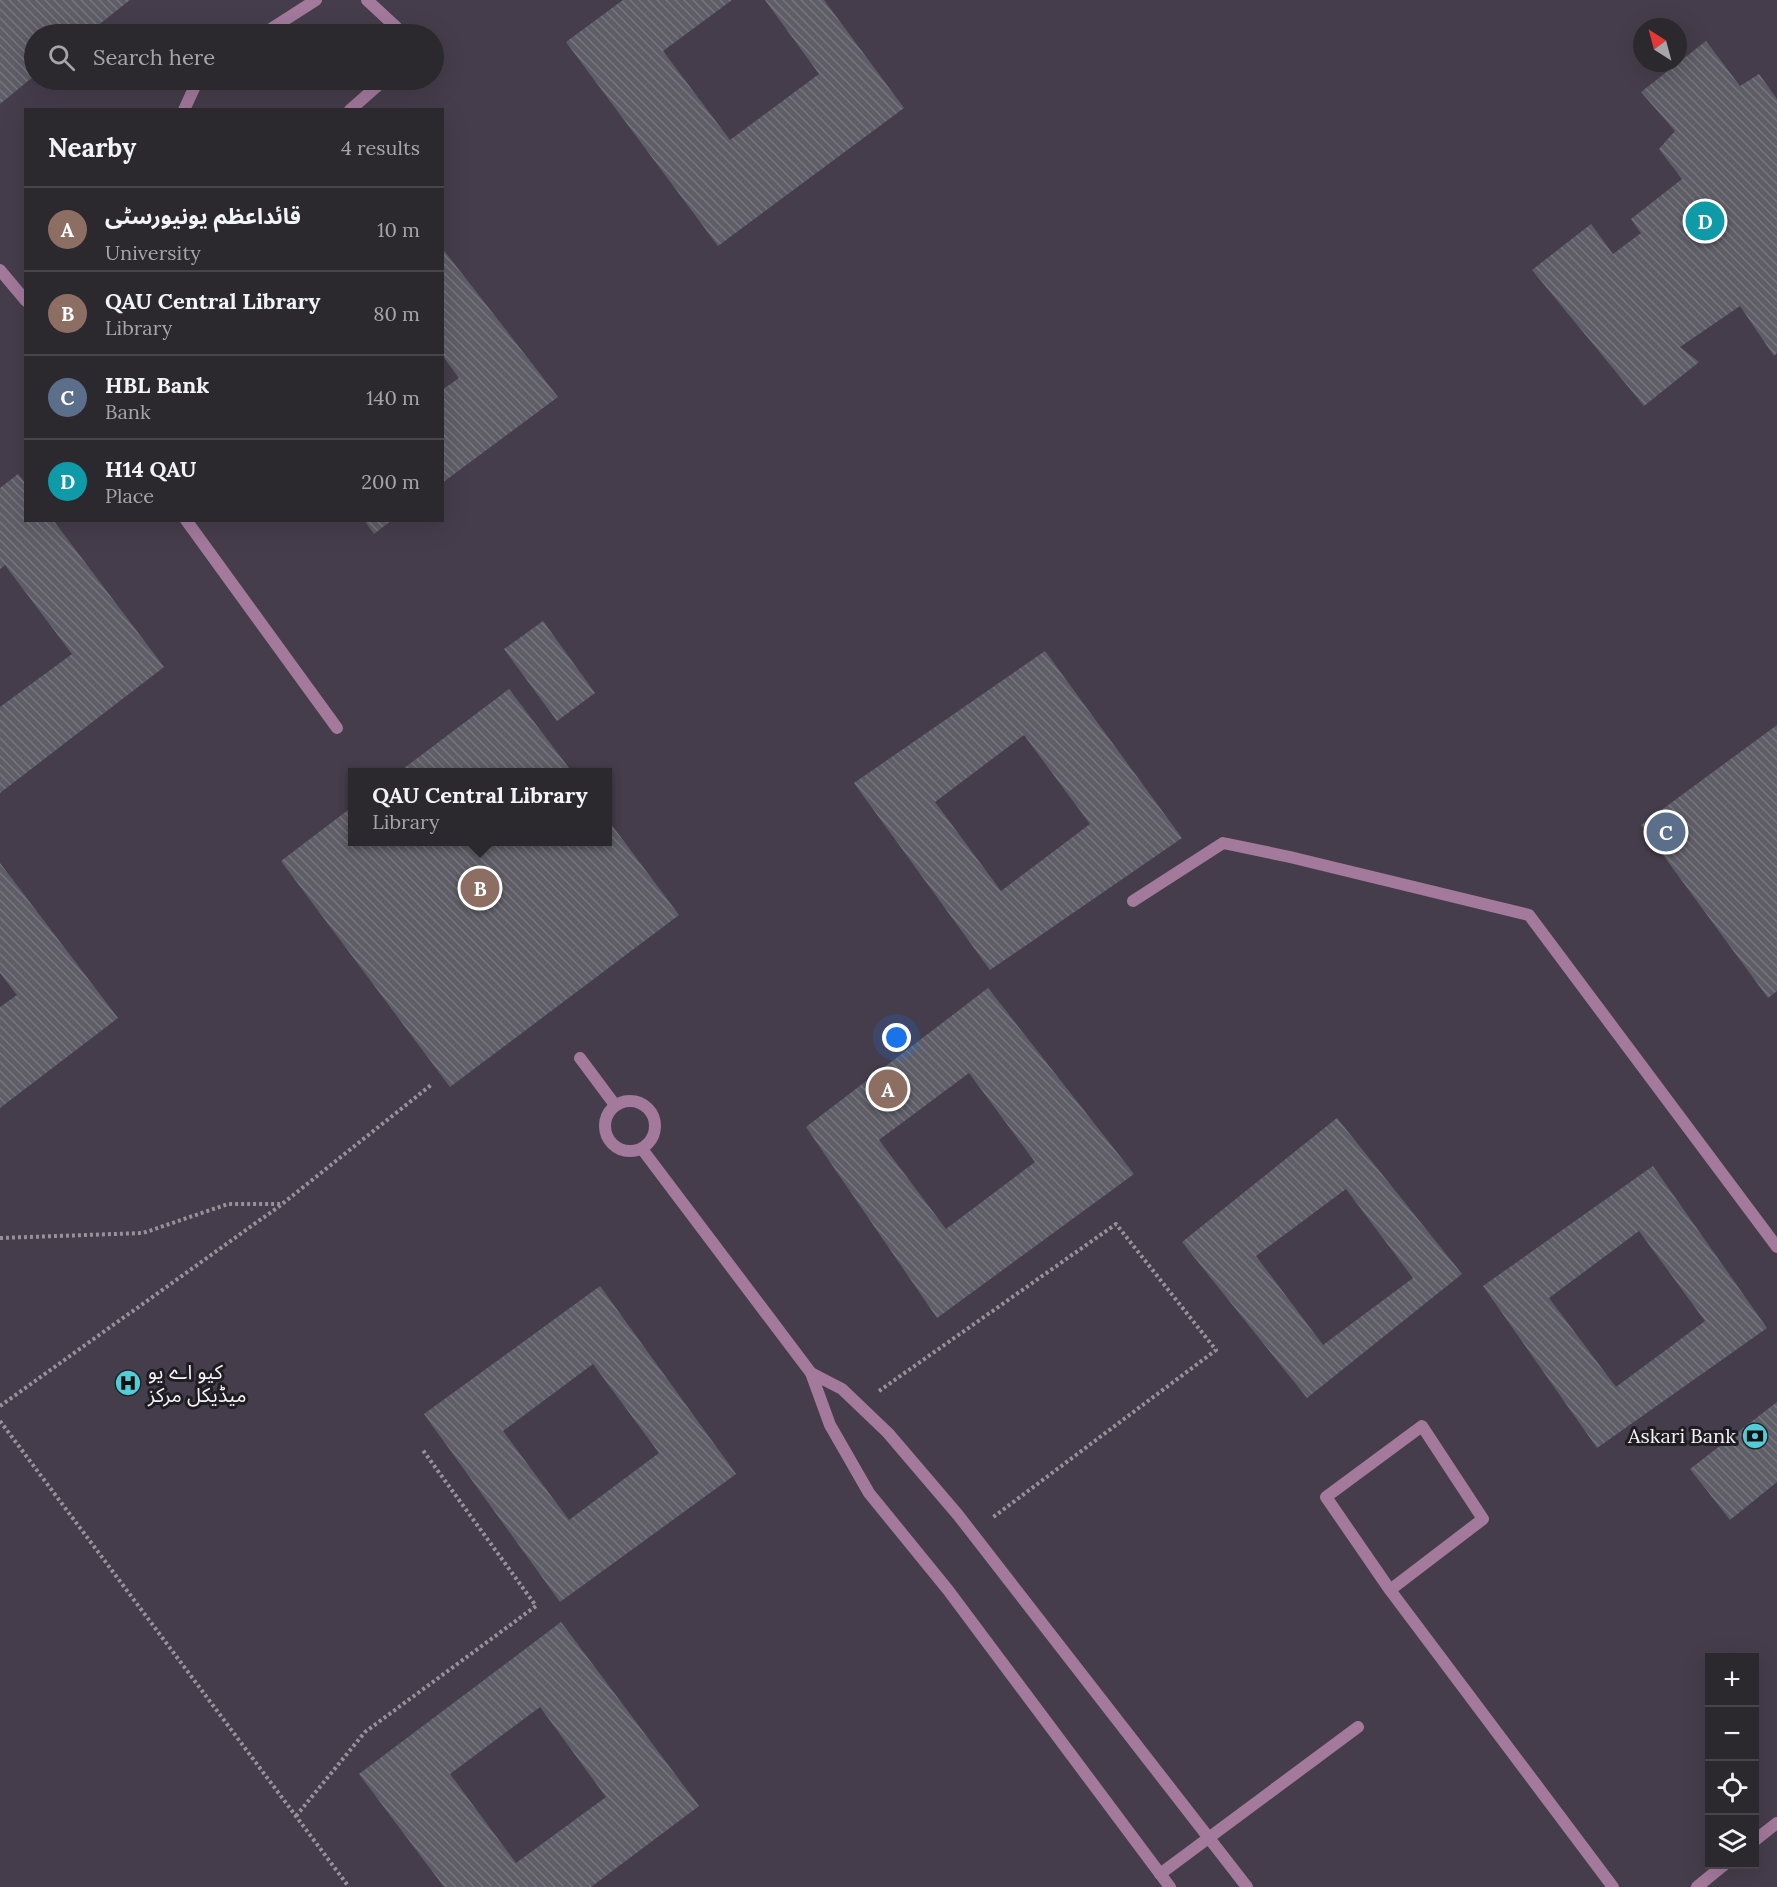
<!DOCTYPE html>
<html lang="en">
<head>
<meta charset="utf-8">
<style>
	body { margin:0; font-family:Lora,"Noto Sans Arabic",serif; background:#37343a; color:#f1f3f6 }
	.controls { position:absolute; right:18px; bottom:18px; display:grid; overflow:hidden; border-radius:0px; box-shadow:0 6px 24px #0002 }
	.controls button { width:54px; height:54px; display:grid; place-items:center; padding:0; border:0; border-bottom:2px solid #47444a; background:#2b282e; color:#f1f3f6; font:30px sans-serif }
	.compass { position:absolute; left:1633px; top:18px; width:54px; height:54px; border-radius:50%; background:#2b282e; box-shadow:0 6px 24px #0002; rotate:324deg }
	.you { position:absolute; left:897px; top:1038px; width:21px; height:21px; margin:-15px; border:4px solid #fff; border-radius:50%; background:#1a73e8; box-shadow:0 0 0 9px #1a73e833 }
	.badge { display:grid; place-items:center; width:39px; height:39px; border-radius:50%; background:#52ccd6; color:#fff; font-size:20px; font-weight:700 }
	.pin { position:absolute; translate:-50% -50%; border:3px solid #fff; box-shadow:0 2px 6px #0006 }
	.popup { position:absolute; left:348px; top:768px; width:264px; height:78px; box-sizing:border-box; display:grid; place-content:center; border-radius:0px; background:#2b282e; filter:drop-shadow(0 2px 4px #0005); font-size:20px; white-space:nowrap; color:#a6a6aa }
	.popup b { font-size:22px; color:#f1f3f6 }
	.popup::after { content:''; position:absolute; left:50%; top:100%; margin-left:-12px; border:12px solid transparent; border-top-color:#2b282e }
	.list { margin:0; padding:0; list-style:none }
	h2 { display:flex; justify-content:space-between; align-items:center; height:78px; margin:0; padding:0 24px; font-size:26px }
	h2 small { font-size:20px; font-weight:400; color:#a6a6aa }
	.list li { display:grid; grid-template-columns:39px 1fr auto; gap:18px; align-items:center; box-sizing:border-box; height:84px; padding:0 24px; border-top:2px solid #47444a }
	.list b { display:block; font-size:22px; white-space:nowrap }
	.list p { margin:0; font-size:20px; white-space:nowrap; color:#a6a6aa }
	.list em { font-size:20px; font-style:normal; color:#a6a6aa }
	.icon { flex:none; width:33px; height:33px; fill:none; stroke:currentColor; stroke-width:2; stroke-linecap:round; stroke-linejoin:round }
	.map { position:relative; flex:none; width:1777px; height:1887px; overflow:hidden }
	.search { position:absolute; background:#2b282e; box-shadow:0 6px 24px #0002; left:24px; top:24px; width:420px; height:66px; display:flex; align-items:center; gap:15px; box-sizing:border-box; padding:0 21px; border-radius:33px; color:#a6a6aa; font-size:22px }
	.panel { position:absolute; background:#2b282e; box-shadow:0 6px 24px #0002; left:24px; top:108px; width:420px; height:414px; border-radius:0px }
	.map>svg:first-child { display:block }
	.built { fill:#453d4b; fill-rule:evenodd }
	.building { fill:url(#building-back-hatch); fill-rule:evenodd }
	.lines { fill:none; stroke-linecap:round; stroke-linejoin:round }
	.path { stroke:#959299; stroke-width:4; stroke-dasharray:3 3; stroke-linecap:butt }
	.service { stroke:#a3799c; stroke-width:12 }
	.labels { text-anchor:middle; stroke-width:6; stroke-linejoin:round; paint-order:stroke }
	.poi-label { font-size:20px; fill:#f5f3f8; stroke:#1f1d21; text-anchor:start }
</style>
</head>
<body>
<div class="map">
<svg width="1777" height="1887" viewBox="0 0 1777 1887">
	<defs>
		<pattern id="building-back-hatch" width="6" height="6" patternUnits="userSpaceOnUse" patternTransform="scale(1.5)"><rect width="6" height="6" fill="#5f5e68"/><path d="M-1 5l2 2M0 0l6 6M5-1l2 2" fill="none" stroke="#77767e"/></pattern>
	</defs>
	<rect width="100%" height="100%" fill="#39353d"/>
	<!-- built -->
	<path class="built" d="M0 0H1777V1887H0ZM1642 27H1678V63H1642ZM34 34H434V80H34ZM26 110H442V520H26ZM352 772H608V842H352ZM1710 1658H1754V1864H1710Z"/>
	<!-- building -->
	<g class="building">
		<polygon points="0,0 130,0 87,34 34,34 34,76 0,104"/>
		<polygon points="623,0 732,0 663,51 730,140 819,74 765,0 824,0 904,108 718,246 566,42"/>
		<polygon points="1706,41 1740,86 1759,74 1777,99 1777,353 1774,356 1740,306 1680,347 1699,362 1644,406 1532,270 1591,224 1613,254 1641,233 1631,219 1682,179 1659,149 1675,131 1641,92"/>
		<polygon points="442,248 558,397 442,483 442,390 459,378 442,355"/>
		<polygon points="18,474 26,484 26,520 53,520 164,667 0,793 0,707 72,654 5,565 0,569 0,488"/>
		<polygon points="364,520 392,520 374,534"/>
		<polygon points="543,621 595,693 557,721 504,649"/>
		<path d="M1045 651 1182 838 990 970 854 783ZM1024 735 1090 824 1001 891 935 802Z"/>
		<polygon points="509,689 572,772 399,772"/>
		<polygon points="1777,725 1777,991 1768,998 1641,825"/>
		<polygon points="352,807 352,842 608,842 608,820 679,915 450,1087 281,861"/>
		<polygon points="0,863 118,1018 0,1108 0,1007 17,995 0,973"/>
		<path d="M988 988 1134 1174 937 1318 806 1127ZM969 1073 1035 1162 946 1229 879 1140Z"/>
		<path d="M1337 1118 1462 1274 1307 1398 1182 1242ZM1346 1189 1413 1278 1323 1345 1256 1256Z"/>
		<path d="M1653 1166 1767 1328 1597 1448 1483 1286ZM1639 1231 1705 1321 1616 1387 1549 1298Z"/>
		<path d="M600 1286 736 1474 560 1602 424 1414ZM593 1364 659 1453 569 1520 503 1431Z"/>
		<polygon points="1777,1402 1777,1482 1730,1520 1690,1469"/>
		<path d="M561 1622 699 1806 591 1887H444L359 1774ZM540 1707 606 1797 516 1863 450 1774Z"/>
	</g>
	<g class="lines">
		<!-- path -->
		<g class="path">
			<polyline points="0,1238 143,1233 228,1204 282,1204 431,1085"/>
			<polyline points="879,1391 1116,1224 1216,1350 992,1518"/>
			<polyline points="0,1406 281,1205"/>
			<polyline points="0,1421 349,1887"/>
			<polyline points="296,1816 365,1732 536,1606 422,1449"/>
		</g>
		<!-- service -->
		<g class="service">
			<polyline points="367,0 396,27 398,34"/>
			<polyline points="263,34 316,0"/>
			<polyline points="184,110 195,86 204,80"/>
			<polyline points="350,110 384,80"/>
			<polyline points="0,270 26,301"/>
			<polyline points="186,520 337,728"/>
			<polyline points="1133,901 1223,843 1290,857 1529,915 1777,1247"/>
			<polyline points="580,1058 615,1105"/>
			<circle cx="630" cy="1126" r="25"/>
			<polyline points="642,1149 811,1373"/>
			<polyline points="1390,1590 1483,1519 1422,1426 1326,1497 1390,1590 1613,1887"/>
			<polyline points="1754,1841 1777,1823"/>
			<polyline points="1160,1874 1358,1727"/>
			<polyline points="1170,1887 948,1590 869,1493 830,1425 811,1373 842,1389 888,1433 958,1515 1247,1887"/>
			<polyline points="1697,1887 1725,1864"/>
		</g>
	</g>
	<!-- icons -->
	<defs>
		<g id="hospital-disc" transform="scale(1.35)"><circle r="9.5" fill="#52ccd6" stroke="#1f1d21"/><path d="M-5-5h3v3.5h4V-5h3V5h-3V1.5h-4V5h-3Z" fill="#111"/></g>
		<g id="bank-disc" transform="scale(1.35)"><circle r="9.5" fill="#52ccd6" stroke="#1f1d21"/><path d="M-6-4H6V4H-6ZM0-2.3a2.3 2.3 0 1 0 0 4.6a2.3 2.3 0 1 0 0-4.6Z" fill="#111"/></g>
	</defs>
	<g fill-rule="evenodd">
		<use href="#hospital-disc" x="128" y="1383"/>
		<use href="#bank-disc" x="1755" y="1436"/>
	</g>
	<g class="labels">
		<!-- poi labels -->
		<g class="poi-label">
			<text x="148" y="1379">کیو اے یو<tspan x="148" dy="23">میڈیکل مرکز</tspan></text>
			<text x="1736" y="1443" text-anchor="end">Askari Bank</text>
		</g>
	</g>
</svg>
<div class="controls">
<button>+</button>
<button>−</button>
<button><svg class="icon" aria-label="locate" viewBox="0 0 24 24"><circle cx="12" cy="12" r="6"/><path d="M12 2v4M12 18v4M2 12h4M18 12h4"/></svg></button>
<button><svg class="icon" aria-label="layers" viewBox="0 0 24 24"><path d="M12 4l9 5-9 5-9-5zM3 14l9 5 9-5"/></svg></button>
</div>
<svg class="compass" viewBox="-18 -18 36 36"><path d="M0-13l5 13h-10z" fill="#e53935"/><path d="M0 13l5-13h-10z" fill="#a6a6aa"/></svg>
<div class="you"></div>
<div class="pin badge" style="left:888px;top:1089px;background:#8d6e63">A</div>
<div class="pin badge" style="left:480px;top:888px;background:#8d6e63">B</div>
<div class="popup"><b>QAU Central Library</b>Library</div>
<div class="pin badge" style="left:1666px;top:832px;background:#5c6f8a">C</div>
<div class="pin badge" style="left:1705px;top:221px;background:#0f9aa8">D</div>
<div class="search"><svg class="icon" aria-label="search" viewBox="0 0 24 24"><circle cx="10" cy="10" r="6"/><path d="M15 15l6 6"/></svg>Search here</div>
<section class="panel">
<h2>Nearby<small>4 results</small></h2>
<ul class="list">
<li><span class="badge" style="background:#8d6e63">A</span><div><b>قائداعظم یونیورسٹی</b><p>University</p></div><em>10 m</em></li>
<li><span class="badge" style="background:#8d6e63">B</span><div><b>QAU Central Library</b><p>Library</p></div><em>80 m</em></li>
<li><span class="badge" style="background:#5c6f8a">C</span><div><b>HBL Bank</b><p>Bank</p></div><em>140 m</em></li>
<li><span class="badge" style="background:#0f9aa8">D</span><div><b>H14 QAU</b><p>Place</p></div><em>200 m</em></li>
</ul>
</section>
</div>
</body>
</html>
